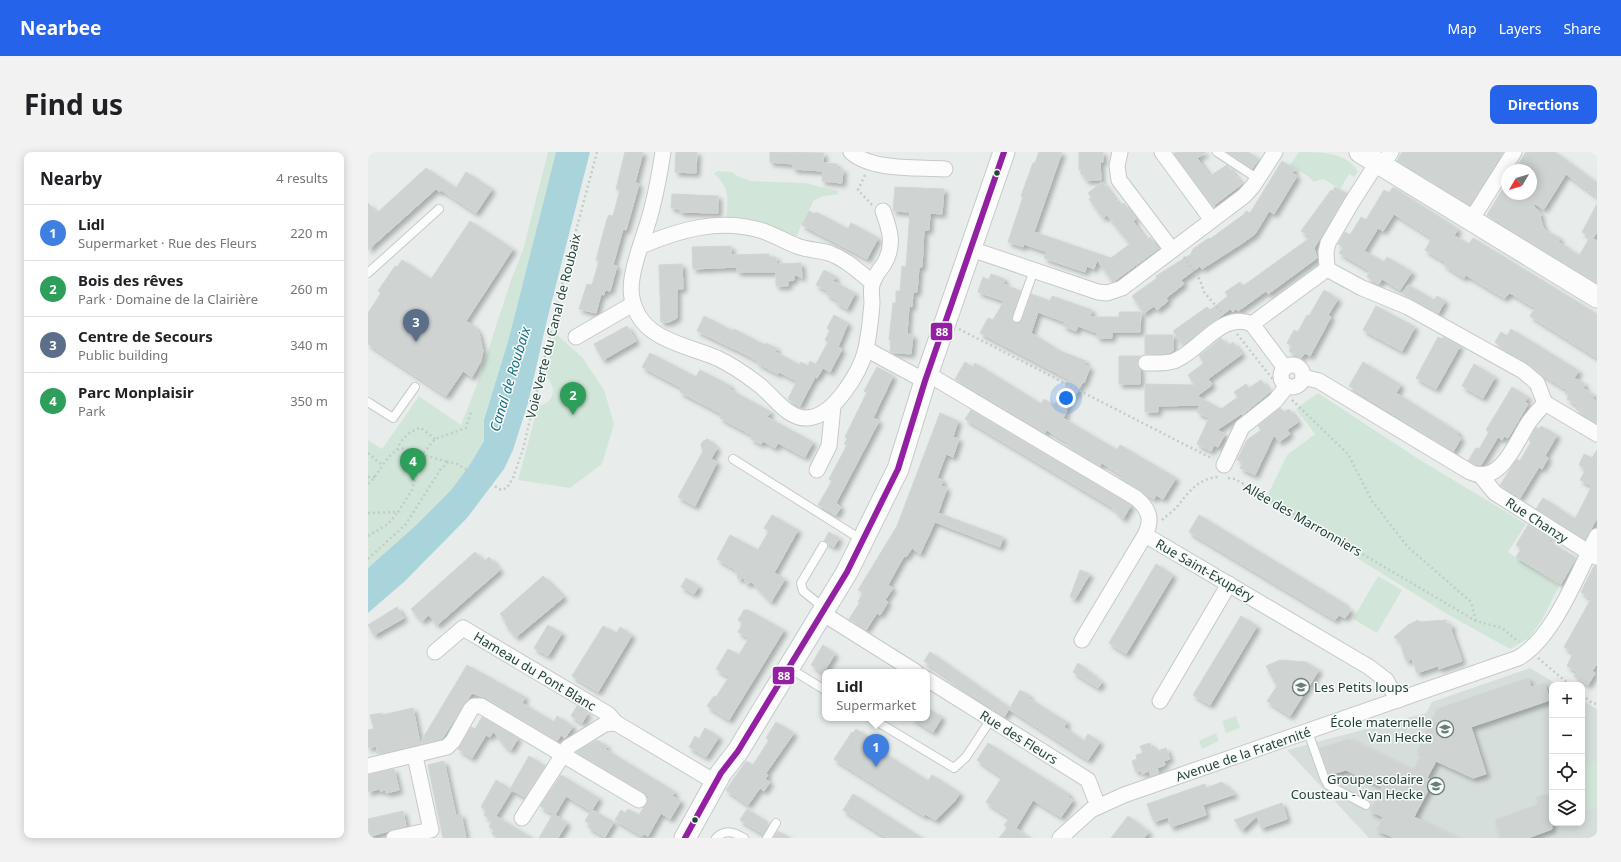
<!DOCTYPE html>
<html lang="en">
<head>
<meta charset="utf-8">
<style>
	body { margin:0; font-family:"Noto Sans",sans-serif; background:#f2f2f2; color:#202124 }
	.controls { position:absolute; right:12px; bottom:12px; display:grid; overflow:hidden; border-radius:8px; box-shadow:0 2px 10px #0003 }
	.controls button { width:36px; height:36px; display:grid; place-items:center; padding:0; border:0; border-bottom:1px solid #e0e0e0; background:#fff; color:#202124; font:20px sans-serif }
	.compass { position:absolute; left:1133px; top:12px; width:36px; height:36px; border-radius:50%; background:#fff; box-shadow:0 2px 10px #0003; rotate:232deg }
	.you { position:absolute; left:698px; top:246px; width:14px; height:14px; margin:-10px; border:3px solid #fff; border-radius:50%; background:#1a73e8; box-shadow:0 0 0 6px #1a73e833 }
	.badge { display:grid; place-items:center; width:26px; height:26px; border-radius:50%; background:#2563eb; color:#fff; font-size:13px; font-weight:700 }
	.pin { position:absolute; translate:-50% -33px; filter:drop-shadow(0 1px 2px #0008) }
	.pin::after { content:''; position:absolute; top:21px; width:14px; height:12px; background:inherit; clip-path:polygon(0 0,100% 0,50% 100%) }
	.popup { position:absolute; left:454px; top:517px; width:108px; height:52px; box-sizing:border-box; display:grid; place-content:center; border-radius:8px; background:#fff; filter:drop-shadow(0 1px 3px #0005); font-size:13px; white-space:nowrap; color:#757577 }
	.popup b { font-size:15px; color:#202124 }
	.popup::after { content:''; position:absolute; left:50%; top:100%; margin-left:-8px; border:8px solid transparent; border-top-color:#fff }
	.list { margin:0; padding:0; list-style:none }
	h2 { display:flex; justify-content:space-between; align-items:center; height:52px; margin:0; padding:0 16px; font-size:17px }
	h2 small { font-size:13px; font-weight:400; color:#757577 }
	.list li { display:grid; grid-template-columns:26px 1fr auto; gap:12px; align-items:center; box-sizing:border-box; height:56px; padding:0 16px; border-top:1px solid #e0e0e0 }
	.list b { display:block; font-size:15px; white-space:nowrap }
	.list p { margin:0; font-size:13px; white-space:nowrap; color:#757577 }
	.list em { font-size:13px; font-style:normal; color:#757577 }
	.icon { flex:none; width:22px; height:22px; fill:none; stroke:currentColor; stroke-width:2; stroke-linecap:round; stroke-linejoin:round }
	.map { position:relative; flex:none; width:1229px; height:686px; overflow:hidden; border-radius:8px }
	header { display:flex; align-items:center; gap:24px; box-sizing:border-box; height:56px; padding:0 20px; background:#2563eb; color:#fff }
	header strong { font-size:19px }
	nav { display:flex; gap:22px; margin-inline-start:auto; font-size:14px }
	.intro { display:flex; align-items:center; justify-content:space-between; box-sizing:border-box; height:96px; padding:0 24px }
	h1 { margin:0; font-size:28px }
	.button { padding:10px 18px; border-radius:8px; background:#2563eb; color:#fff; font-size:14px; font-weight:700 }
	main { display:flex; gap:24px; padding:0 24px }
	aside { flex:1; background:#fff; border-radius:8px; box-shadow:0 2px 10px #0003 }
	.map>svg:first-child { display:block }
	.built { fill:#d6dedb }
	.green { fill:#d1e6d8 }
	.water { fill:#a9d4db }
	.building { fill:#cfd4d2; stroke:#d1d6d4; filter:url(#shadow) }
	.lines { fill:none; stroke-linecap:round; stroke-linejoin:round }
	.lane-casing { stroke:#c5cac8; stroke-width:10 }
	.street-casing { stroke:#c5cac8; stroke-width:17 }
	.secondary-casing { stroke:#c3cbc8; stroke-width:23 }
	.path { stroke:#c3ccca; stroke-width:2.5; stroke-dasharray:2 3; stroke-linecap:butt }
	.lane { stroke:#fcfcfc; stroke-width:8 }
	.street { stroke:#fcfcfc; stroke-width:15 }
	.secondary { stroke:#fcfcfc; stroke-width:21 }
	.bus-1-casing { stroke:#f7fbf9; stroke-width:9 }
	.bus-1 { stroke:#9320a3; stroke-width:6 }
	.bus-dot { fill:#24423a; stroke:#f7fbf9; stroke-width:1.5 }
	.labels { text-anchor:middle; stroke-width:3; stroke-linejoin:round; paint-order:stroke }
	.street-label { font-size:13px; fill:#24423a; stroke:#f7fbf9 }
	.poi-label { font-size:13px; fill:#24423a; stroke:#f7fbf9; text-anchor:end }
	.water-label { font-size:14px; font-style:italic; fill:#1c6f80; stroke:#f7fbf9 }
	.line-badge { stroke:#f7fbf9; stroke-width:1.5 }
	.badge-label { font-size:11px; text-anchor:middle; font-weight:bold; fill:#fff }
</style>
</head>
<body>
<header>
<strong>Nearbee</strong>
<nav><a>Map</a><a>Layers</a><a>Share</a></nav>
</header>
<div class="intro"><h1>Find us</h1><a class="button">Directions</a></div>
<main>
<aside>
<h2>Nearby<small>4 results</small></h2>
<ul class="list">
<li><span class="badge" style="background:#3f7fe0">1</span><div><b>Lidl</b><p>Supermarket · Rue des Fleurs</p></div><em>220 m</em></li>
<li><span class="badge" style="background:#2e9e5b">2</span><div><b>Bois des rêves</b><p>Park · Domaine de la Clairière</p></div><em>260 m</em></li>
<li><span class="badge" style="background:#5c6f8a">3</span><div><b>Centre de Secours</b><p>Public building</p></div><em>340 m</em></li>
<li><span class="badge" style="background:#2e9e5b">4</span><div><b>Parc Monplaisir</b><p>Park</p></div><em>350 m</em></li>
</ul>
</aside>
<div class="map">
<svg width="1229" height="686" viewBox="0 0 1229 686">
	<defs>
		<filter id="shadow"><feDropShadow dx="3.5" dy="3.5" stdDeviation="2" flood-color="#0004"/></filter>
	</defs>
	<rect width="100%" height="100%" fill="#e8edeb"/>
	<!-- built -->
	<polygon class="built" points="1162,516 1190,533 1184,533 1184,671 1214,671 1214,548 1229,557 1229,682 1221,686 1001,686 919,598 1058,561 1064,550"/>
	<!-- green -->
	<g class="green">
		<polygon points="180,0 188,0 141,186 116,268 116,289 101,314 83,338 46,375 0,416 0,288 14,297 51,244 93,273 111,227 143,128 155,98"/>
		<path d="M931 0C952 0 980 0 990 20L986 25 981 22 972 37 955 27 946 30 941 25 922 13Z"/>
		<path d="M350 19 364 20 369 24 383 29 437 31 470 39 471 42 456 44 446 48 426 89 423 83 380 67 378 74 358 71C359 48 364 39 346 21Z"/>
		<path d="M187 181 214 205 236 238 246 272 234 312 202 336 150 328 170 254C187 251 190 235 177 224Z"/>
		<polygon points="950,241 1049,306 1158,372 1140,400 1191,434 1174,468 1161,486 1142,497 1079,462 897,349 919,303 947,282 928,257"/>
		<polygon points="1010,424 1034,438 1009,481 985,467"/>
		<polygon points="868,564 872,576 858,581 854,569"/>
		<polygon points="848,581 851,589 834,597 831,589"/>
		<polygon points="1229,608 1229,654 1214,661 1214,615"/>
	</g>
	<!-- water -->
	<polygon class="water" points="188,0 222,0 179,168 160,251 145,298 136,317 99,366 37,429 0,461 0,416 46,375 83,338 101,314 116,289 116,268 141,186"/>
	<!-- building -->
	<g class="building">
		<polygon points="257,0 275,0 267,31 271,32 258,78 255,77 245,113 249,114 242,139 237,138 236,143 233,142 228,161 211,157 219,132 224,133 231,109 228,108 239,67 241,63 245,64 252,38 248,37"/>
		<polygon points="308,0 329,0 328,21 307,20"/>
		<polygon points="402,0 456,1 455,11 469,12 469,17 475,17 474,31 454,29 455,19 425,17 425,12 402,10"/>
		<polygon points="671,0 694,0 666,80 743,106 762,92 739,63 735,66 721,47 724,46 720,41 734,30 752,54 756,51 768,67 765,69 778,88 782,85 790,97 745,130 729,108 726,117 719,114 717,120 676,106 679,100 656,92 655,95 640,90 655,45 653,44 665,11 667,11"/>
		<polygon points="711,0 735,0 735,10 732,10 733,28 717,28 717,22 713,22 713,17 711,18"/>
		<polygon points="808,0 838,0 829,6 842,24 859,13 874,32 845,54 806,2"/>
		<polygon points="859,0 880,0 891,7 884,17"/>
		<polygon points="1034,0 1135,0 1102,53 1029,9"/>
		<polygon points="1158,0 1187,0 1229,31 1229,45 1198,22 1176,57 1163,50 1173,63 1172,65 1175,75 1180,80 1192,86 1190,90 1199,95 1203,100 1204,98 1211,104 1222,85 1229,89 1229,131 1119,63 1139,30 1139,42 1163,42 1163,18 1147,18"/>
		<polygon points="914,9 927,17 924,21 929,24 906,62 901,59 887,82 876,90 834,117 832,114 813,128 816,132 798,146 800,149 789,158 786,154 776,161 764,144 789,126 788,124 823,102 825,97 841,86 842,87 875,63 878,59 882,61"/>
		<polygon points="58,16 88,36 98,20 124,37 108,61 73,38 72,40 68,37 0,98 0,51 9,61"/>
		<polygon points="527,35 576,37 574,62 562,61 561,78 556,78 554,115 551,115 549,140 545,140 544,155 541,154 539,182 545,183 543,202 522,200 523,188 521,188 525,151 528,151 528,139 532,139 534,114 538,115 542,60 525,59"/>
		<polygon points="967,35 979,42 946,96 949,106 900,142 898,139 870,159 868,157 865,160 862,157 815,193 805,179 839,155 842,158 860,144 857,140 872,130 875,134 943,85 933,79 963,38 965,39"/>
		<polygon points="1025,35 1090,77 1086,84 1101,92 1105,86 1229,162 1229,206 1162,164 1167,156 1142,141 1136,146 1098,123 1096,126 1076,113 1077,110 1057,98 1064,86 1026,62 1015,79 1010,76 996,99 1016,110 1019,105 1044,120 1032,138 1014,127 1011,132 999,125 1002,119 971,101 975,95 970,92 977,80 982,83 993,65 998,68 1016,38 1021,41"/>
		<polygon points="304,42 350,44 350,61 312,60 312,57 303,56"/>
		<polygon points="1229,52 1229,80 1225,86 1214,80"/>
		<polygon points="441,59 447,62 448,60 480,77 483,71 510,86 499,107 434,73"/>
		<polygon points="102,69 145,97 98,169 107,175 111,182 115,199 113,209 104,225 95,219 78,244 0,192 0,161 13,141 10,139 27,114 29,115 34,108 63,127"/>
		<polygon points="363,94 363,103 401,102 401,105 408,105 408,112 433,111 434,126 426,122 426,128 420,129 420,134 408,134 408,120 369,120 369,115 325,117 324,95"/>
		<polygon points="314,112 315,137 309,137 309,166 301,170 293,170 291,113"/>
		<polygon points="456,118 468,125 465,129 487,141 479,157 467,150 469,148 458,142 460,139 448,133"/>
		<polygon points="623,122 637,127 635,132 653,139 644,165 645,169 648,171 654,168 663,142 682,149 684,144 724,158 722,165 751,165 751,160 773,160 772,180 744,180 744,186 729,186 729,181 710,174 708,179 695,174 697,170 670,160 663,181 692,199 718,209 716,213 722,215 716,231 715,230 698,258 699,259 695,266 749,298 752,293 808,326 795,347 788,343 786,347 753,327 755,324 734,311 732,314 699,294 700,291 688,284 679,278 677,281 587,227 597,210 605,215 607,211 673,252 676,247 686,253 702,228 612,181 620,166 625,168 636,149 610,140 615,125 621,128"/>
		<polygon points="1040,133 1066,148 1069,144 1077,149 1070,162 1034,142"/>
		<polygon points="956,138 970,147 960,163 963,165 942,204 937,201 933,206 921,199 924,194 919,191 926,178 930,180 939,163 941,164"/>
		<polygon points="1008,154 1047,175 1034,199 995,178"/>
		<polygon points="466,163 480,171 470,195 474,197 462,220 448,212 460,190 457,188 462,178 459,176"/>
		<polygon points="336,164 365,179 366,177 397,193 398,191 404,194 409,196 407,200 432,213 433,210 440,214 442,209 455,216 449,226 447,225 432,254 420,247 429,229 411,220 410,222 389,211 390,209 379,203 329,179"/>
		<polygon points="259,174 268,189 235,208 226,192"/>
		<polygon points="1143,177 1211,219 1206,226 1217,232 1215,236 1226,243 1224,246 1228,249 1229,247 1229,272 1208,257 1210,254 1199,247 1201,244 1197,241 1199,238 1171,221 1159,211 1132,196 1132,194 1127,190 1133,180 1139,184"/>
		<polygon points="777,183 805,183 805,199 798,202 777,202"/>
		<polygon points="1070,185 1074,187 1075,185 1092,194 1068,237 1048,226"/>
		<polygon points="853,186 860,194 865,190 874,202 840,227 844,232 842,233 844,233 829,244 853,257 870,245 866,240 878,232 881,236 893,228 902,240 874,263 873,262 849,278 857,282 850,295 846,293 843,299 829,292 841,266 829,260 832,253 790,254 790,260 777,260 777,232 827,233 820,223 836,211 831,204"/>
		<polygon points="282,201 328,225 332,218 363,234 361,237 403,260 399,265 445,290 437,305 410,291 407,296 395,289 393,292 383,287 384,283 352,266 354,262 312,240 314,236 274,215"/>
		<polygon points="751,204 772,204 769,211 772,217 772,232 751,232"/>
		<polygon points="995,210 1033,233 1028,241 1090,280 1089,283 1093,286 1085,300 981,234"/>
		<polygon points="1106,212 1127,225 1115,246 1094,234"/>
		<polygon points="509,215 525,224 505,266 511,269 468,351 473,355 468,363 450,353 464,329 461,327 479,293 476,292 479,287 477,285 499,240 496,239"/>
		<polygon points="1144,235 1160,245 1157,250 1160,252 1140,286 1136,284 1134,288 1130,285 1113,313 1106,312 1100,309 1108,296 1111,297 1121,280 1118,278"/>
		<polygon points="912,256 916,260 921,257 930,270 919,278 922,282 911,290 906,283 887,323 872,316 875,310 869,308 879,288 893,278 890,274"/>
		<polygon points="603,258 763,353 755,367 745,356 597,267"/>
		<polygon points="572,261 590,269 585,285 591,287 585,305 578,302 569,326 575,328 573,334 579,336 570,361 635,385 632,395 567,370 552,402 544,396 538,405 536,404 520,433 525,436 517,448 520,450 512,463 509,461 498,478 481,467 492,450 490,450 495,440 490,438 529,374"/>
		<polygon points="1173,274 1189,283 1177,304 1180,306 1174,317 1171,315 1152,346 1132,333 1149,307 1152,309 1163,290 1161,288 1168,275 1171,277"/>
		<polygon points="340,287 349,296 343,307 349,310 327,354 310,345 335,299 333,293 335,289"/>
		<polygon points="1229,298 1229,366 1217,388 1168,357 1175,346 1207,367 1224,334 1212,328 1218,317 1211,313 1216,302 1224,306"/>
		<polygon points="404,363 430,378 406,421 417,427 403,450 384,430 378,432 376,426 370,427 368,418 349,407 362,383 390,398 401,379 396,376"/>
		<polygon points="831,363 977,452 976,454 983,458 977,466 971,463 967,468 821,380"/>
		<polygon points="1160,373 1183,387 1177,387 1208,406 1193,432 1148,405 1153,397 1148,393"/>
		<polygon points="461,380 471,386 466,395 456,389"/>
		<polygon points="107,400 116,410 121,405 132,418 69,473 61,463 54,469 43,457"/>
		<polygon points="788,412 805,423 758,502 741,491"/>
		<polygon points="1226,414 1229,414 1229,512 1224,519 1227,521 1220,533 1206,524 1209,520 1199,514 1205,501 1196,495 1223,447 1213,440"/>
		<polygon points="712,418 722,422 707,447 702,445"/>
		<polygon points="175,424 196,445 148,485 137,472 139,470 132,462"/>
		<polygon points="318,426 331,434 326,442 313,435"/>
		<polygon points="29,455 36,466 6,483 0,473"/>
		<polygon points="376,458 380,458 416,478 361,568 339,554 346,544 348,545 361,525 348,517 360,497 371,503 381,486 370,480 375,471 370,468"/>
		<polygon points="873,464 889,474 842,553 825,543"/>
		<polygon points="1050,468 1051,470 1079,468 1077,471 1084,473 1083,478 1094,509 1071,517 1070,514 1049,521 1044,507 1038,509 1032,490 1026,485 1040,473"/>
		<polygon points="180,473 194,481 180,504 166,496"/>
		<polygon points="235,474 249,481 252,475 264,483 230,540 204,524"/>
		<polygon points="455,493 467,502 455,521 443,513"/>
		<polygon points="562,500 642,556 652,538 662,544 660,546 699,570 696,575 716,589 720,582 732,590 720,608 641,557 636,565 556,509"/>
		<polygon points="912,508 938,510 951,518 922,564 899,549 909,534 898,514"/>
		<polygon points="710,511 734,530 730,536 705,520"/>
		<polygon points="99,513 157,545 154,551 186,570 189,564 205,574 197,586 193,583 189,589 118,546 104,541 74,587 10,602 8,594 0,596 0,578 6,577 2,563 14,561 14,563 45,556 52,591"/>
		<polygon points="1160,526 1163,535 1176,531 1182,548 1103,575 1118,622 1105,626 1068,609 1059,626 1065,629 1046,665 1089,686 1026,686 1009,678 1015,665 1002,659 1014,635 978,618 961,623 952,596 981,587 1045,619 1054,601 1049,599 1069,557"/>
		<polygon points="209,554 220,561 214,571 203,564"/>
		<polygon points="559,556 574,565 565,580 543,566 559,566"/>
		<polygon points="114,565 150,586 143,598 138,595 125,579 122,585 118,583 104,606 90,597 103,575 107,577"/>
		<polygon points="408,570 426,581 398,621 400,623 397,627 402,630 396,639 392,636 380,653 358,638 378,609 385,613 401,588 398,586"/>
		<polygon points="337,576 351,585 338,605 321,595 327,584 331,587"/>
		<polygon points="488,577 505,588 502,592 560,629 564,623 592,641 586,650 568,668 557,662 556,664 466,607 484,580 485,581"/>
		<polygon points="229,588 239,594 237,597 307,640 304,644 313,649 302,667 293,661 280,684 276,682 274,684 247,668 253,658 257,661 260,657 271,663 282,645 208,600"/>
		<polygon points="620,591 701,642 700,645 705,648 693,665 665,648 648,676 661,686 631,686 639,676 636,673 642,666 618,650 634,625 609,608"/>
		<polygon points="782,591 784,598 789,596 790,599 798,596 802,607 796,609 797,613 789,616 791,621 783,624 781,619 774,622 773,618 768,620 764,609 769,607 768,603 775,601 772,594"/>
		<polygon points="161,604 177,614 157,645 142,637"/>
		<polygon points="76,609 88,664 93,662 98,686 75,686 60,613"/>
		<polygon points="26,617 31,638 18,641 18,638 12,639 11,637 0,640 0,623"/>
		<polygon points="193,623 231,646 224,658 246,670 237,685 220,675 222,672 217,669 223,659 198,644 187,663 199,671 190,686 171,686 185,662 172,654"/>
		<polygon points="128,628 144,638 128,664 164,686 130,686 124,682 126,678 121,675 124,669 116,663 119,659 113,655"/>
		<polygon points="854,630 867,642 835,653 838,663 803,675 800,665 786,670 779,652 837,632 838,636"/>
		<polygon points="485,642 554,686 519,686 475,658"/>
		<polygon points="1178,642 1184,658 1184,677 1160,686 1133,686 1127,668 1170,652 1168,645"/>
		<polygon points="914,651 919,667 893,676 889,664 874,678 866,668"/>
		<polygon points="379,657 396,668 395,670 400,673 395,682 372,668"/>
		<polygon points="35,659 38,674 0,685 0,667"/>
		<polygon points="760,664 781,680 776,686 743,686"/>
		<polygon points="410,679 422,686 405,686"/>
	</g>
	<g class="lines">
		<!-- lane casing -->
		<g class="lane-casing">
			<g id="lane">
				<polyline points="849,0 890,27"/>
				<polyline points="0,121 71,57"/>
				<polyline points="649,166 666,118"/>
				<polyline points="0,250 25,266 47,235"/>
				<polyline points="365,307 494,388"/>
				<polyline points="455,394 433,431 435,439 456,456"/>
				<polyline points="421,516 457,538"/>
				<polyline points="503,566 586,616 598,605 623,567"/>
				<polyline points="940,580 956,625 960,633 998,653"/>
				<path d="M348 686C357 677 366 680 376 686"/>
				<polyline points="399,686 408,671"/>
			</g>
		</g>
		<!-- street casing -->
		<g class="street-casing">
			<g id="street">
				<path d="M295 0C292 20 288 41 283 60 277 84 259 123 264 146 272 188 316 192 349 206 364 213 377 222 390 232 405 243 419 267 439 266 466 265 492 220 498 197 501 182 503 166 504 151 504 145 502 136 505 130 507 124 512 117 516 112 527 93 522 78 515 59"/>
				<path d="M483 0C504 19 549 15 577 17"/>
				<polyline points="752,0 749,14 751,28 804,98"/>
				<polyline points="794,0 844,68"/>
				<polyline points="1014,14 1023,0"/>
				<polyline points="1103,68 1146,0"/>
				<path d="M273 94C311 78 351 66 392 78 405 82 416 89 429 94 439 98 451 98 461 101 478 107 491 120 504 130"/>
				<polyline points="603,97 730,140 739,141 754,136 876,44 885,34 907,0"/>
				<polyline points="959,117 994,136 1040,155 1155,219 1169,231 1177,251 1229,282"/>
				<polyline points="884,172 917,216"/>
				<polyline points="208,185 265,152"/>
				<polyline points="498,197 557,229"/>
				<path d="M778 211C786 211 797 212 806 209 831 200 854 158 884 172L959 117 958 100 960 91 984 50 1009 11"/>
				<circle cx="924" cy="224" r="11"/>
				<path d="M560 222 768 346C781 357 785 367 777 383L1001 515 1018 528 1030 548"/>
				<path d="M935 225 951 229 1102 320C1133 334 1147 291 1161 270 1166 263 1172 257 1177 251"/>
				<polyline points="856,313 874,275 907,249 919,234"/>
				<polyline points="449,318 461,294 465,254"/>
				<polyline points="1113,324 1127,341 1228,405"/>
				<polyline points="454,461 548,520"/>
				<polyline points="714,488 777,383"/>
				<polyline points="67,500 95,476 240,562 248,571"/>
				<polyline points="559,527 720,628 730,654"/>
				<polyline points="792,549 861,432"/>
				<polyline points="0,614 79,595 85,589 103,557 106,554 113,554 271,648"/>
				<polyline points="154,666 200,595 237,572 248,571 253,574 347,630"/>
				<polyline points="26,686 63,678 47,604"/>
				<path d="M692 686 723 658 756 643 1150 506C1186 486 1210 420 1229 384"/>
			</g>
		</g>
		<!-- secondary casing -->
		<g class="secondary-casing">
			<g id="secondary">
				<polyline points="992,0 1229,145"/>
				<polyline points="317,686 353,621 370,599 479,420 530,317 557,229 636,0"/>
			</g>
		</g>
		<!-- path -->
		<g class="path">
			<polyline points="497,23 490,38 505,54"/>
			<polyline points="816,105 832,128 836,140 853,160"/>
			<polyline points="591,177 845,307"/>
			<polyline points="869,182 907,230"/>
			<polyline points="924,248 980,302 1004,349 1040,395 1103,450 1108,469"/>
			<path d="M29 298C32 288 43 277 53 276L67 287"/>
			<polyline points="0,301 14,313"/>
			<polyline points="0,325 7,325"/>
			<polyline points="860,326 867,327 896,344 1108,469 1134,476 1151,490"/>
			<path d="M0 332C13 321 16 304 33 296L80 310"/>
			<polyline points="0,361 30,360 44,338 54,303 67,287 98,276 103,260"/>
			<path d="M794 368C798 364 804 360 808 356 820 341 829 327 850 325"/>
			<polyline points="0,384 20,372 30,360"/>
			<polyline points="0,407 38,372 72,318 80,310 89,312 133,338 139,336 145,326 155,297 197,120 229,0"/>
			<polyline points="1170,506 1202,533"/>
			<polyline points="1214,543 1224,551 1229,552"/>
		</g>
		<!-- lane -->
		<use href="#lane" class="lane"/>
		<!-- street -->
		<use href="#street" class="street"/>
		<!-- secondary -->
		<use href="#secondary" class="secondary"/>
		<!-- bus-1 casing -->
		<g class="bus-1-casing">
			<polyline id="bus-1" points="317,686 353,621 370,599 479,420 530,317 557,229 636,0"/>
		</g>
		<!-- bus-1 -->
		<use href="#bus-1" class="bus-1"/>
	</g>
	<!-- icons -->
	<defs>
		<g id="school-ring" transform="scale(0.9)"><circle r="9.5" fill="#f7fbf9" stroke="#697e78" stroke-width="1.5"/><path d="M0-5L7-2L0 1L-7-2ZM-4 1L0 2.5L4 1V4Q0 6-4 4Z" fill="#697e78"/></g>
	</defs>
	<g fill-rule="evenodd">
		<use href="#school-ring" x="933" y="535"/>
		<use href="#school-ring" x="1077" y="577"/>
		<use href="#school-ring" x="1068" y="634"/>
	</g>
	<!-- markers -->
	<g class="bus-dot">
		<circle cx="629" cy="21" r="3.5"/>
		<circle cx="327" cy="668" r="3.5"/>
	</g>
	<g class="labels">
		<!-- street labels -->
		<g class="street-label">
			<text transform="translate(185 174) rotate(-76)" y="5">Voie Verte du Canal de Roubaix</text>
			<text transform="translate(935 367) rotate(30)" y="5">Allée des Marronniers</text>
			<text transform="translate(1169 368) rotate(33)" y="5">Rue Chanzy</text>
			<text transform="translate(837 418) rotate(30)" y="5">Rue Saint-Exupéry</text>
			<text transform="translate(167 519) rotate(31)" y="5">Hameau du Pont Blanc</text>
			<text transform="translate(651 585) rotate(32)" y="5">Rue des Fleurs</text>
			<text transform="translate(875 602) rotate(-19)" y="5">Avenue de la Fraternité</text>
		</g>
		<!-- poi labels -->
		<g class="poi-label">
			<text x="946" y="540" text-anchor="start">Les Petits loups</text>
			<text x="1064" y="575">École maternelle<tspan x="1064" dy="15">Van Hecke</tspan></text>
			<text x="1055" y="632">Groupe scolaire<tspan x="1055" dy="15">Cousteau - Van Hecke</tspan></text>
		</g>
		<!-- water labels -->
		<g class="water-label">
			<text transform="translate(142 227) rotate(-73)" y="5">Canal de Roubaix</text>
		</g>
	</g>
	<g class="line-badge">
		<rect x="562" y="170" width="23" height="19" rx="4" fill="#9320a3"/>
		<rect x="404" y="514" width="23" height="19" rx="4" fill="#9320a3"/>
	</g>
	<g class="badge-label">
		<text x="574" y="184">88</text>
		<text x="416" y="528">88</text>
	</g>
</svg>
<div class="controls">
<button>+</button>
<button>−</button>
<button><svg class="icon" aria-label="locate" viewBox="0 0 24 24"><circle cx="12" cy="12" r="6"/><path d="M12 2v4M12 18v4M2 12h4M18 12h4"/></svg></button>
<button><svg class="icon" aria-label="layers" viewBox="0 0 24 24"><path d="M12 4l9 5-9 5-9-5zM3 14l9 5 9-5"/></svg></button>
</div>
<svg class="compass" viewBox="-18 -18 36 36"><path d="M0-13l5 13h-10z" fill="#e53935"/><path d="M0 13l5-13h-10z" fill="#757577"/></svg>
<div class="you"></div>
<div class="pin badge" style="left:508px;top:615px;background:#3f7fe0">1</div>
<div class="popup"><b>Lidl</b>Supermarket</div>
<div class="pin badge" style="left:205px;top:263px;background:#2e9e5b">2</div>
<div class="pin badge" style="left:48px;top:190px;background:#5c6f8a">3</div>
<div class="pin badge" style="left:45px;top:329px;background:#2e9e5b">4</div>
</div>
</main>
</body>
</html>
